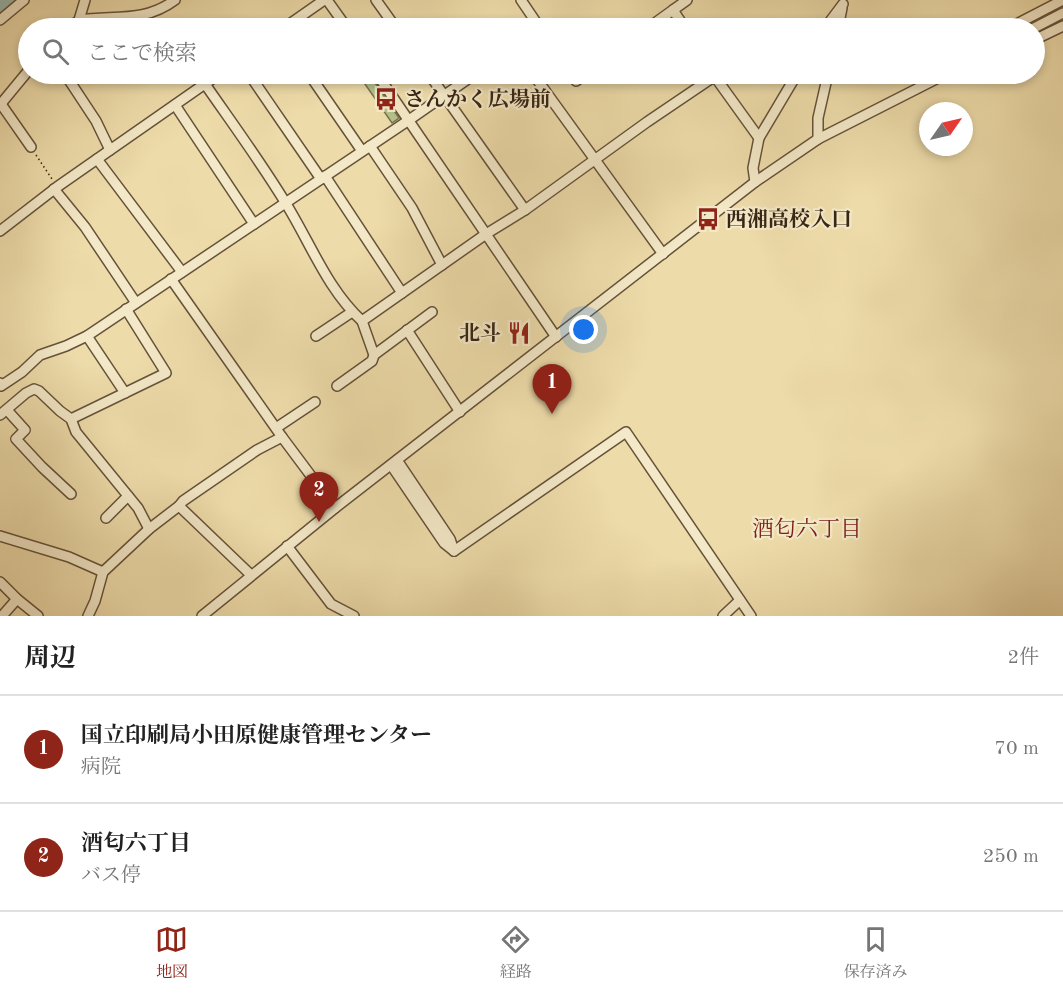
<!DOCTYPE html>
<html lang="ja">
<head>
<meta charset="utf-8">
<style>
	body { margin:0; font-family:"Old Standard TT","Noto Serif JP",serif; background:#f6f6f6; color:#222 }
	.compass { position:absolute; left:919px; top:102px; width:54px; height:54px; border-radius:50%; background:#fff; box-shadow:0 3px 9px #0003; rotate:56deg }
	.you { position:absolute; left:584px; top:330px; width:21px; height:21px; margin:-15px; border:4px solid #fff; border-radius:50%; background:#1a73e8; box-shadow:0 0 0 9px #1a73e833 }
	.badge { display:grid; place-items:center; width:39px; height:39px; border-radius:50%; background:#8f2418; color:#fff; font-size:20px; font-weight:700 }
	.pin { position:absolute; translate:-50% -50px; filter:drop-shadow(0 2px 3px #0008) }
	.pin::after { content:''; position:absolute; top:32px; width:21px; height:18px; background:inherit; clip-path:polygon(0 0,100% 0,50% 100%) }
	.list { margin:0; padding:0; list-style:none }
	h2 { display:flex; justify-content:space-between; align-items:center; height:78px; margin:0; padding:0 24px; font-size:26px }
	h2 small { font-size:20px; font-weight:400; color:#767676 }
	.list li { display:grid; grid-template-columns:39px 1fr auto; gap:18px; align-items:center; box-sizing:border-box; height:108px; padding:0 24px; border-top:2px solid #e0e0e0 }
	.list b { display:block; font-size:22px; white-space:nowrap }
	.list p { margin:0; font-size:20px; white-space:nowrap; color:#767676 }
	.list em { font-size:20px; font-style:normal; color:#767676 }
	.icon { flex:none; width:33px; height:33px; fill:none; stroke:currentColor; stroke-width:2; stroke-linecap:round; stroke-linejoin:round }
	.map { position:relative; flex:none; width:1063px; height:616px; overflow:hidden }
	.search { position:absolute; background:#fff; box-shadow:0 3px 9px #0003; left:18px; right:18px; top:18px; height:66px; display:flex; align-items:center; gap:15px; box-sizing:border-box; padding:0 21px; border-radius:33px; color:#767676; font-size:22px }
	.sheet { height:294px; background:#fff }
	nav { display:flex; justify-content:space-around; align-items:center; box-sizing:border-box; height:84px; border-top:2px solid #e0e0e0; background:#fff; font-size:16px; color:#767676 }
	nav a { display:grid; justify-items:center; gap:3px }
	nav .on { color:#8f2418 }
	.map>svg:first-child { display:block }
	.green { fill:#b5c18a; stroke:#767350; stroke-width:1.5 }
	.lines { fill:none; stroke-linecap:round; stroke-linejoin:round }
	.river { stroke:#9bb9b1; stroke-width:16 }
	.minor-casing { stroke:#65523a; stroke-width:12 }
	.path { stroke:#382515; stroke-width:1.5; stroke-dasharray:1.5 3; stroke-linecap:butt }
	.minor { stroke:#f3e8c7; stroke-width:9 }
	.labels { text-anchor:middle; stroke-width:4.5; stroke-linejoin:round; paint-order:stroke }
	.poi-label { font-size:21px; font-weight:bold; fill:#382515; stroke:#f3e8c7; text-anchor:start }
	.neighbourhood-label { font-size:22px; fill:#7a1f14; stroke:#f3e8c7 }
</style>
</head>
<body>
<div class="map">
<svg width="1063" height="616" viewBox="0 0 1063 616">
	<rect width="100%" height="100%" fill="#eddba9"/>
	<filter id="stains"><feTurbulence type="fractalNoise" baseFrequency=".00333" numOctaves="4"/><feColorMatrix values="0 0 0 0 .2 0 0 0 0 .09 0 0 0 0 .02 0 0 0 .5 -.17"/></filter>
	<radialGradient id="worn" r=".72"><stop offset=".6" stop-color="#630" stop-opacity="0"/><stop offset="1" stop-color="#630" stop-opacity=".3"/></radialGradient>
	<!-- green -->
	<polygon class="green" points="358,74 369,74 399,118 392,123"/>
	<g class="lines">
		<!-- river -->
		<polyline class="river" points="0,9 10,0"/>
		<!-- minor casing -->
		<g class="minor-casing">
			<g id="minor">
				<polyline points="327,0 347,28"/>
				<polyline points="376,0 396,28"/>
				<polyline points="521,0 540,28"/>
				<polyline points="673,10 687,0"/>
				<polyline points="0,20 24,0"/>
				<path d="M79 20C115 15 144 23 175 0"/>
				<polyline points="70,28 79,20 85,0"/>
				<polyline points="284,28 324,0"/>
				<polyline points="648,28 673,10 685,28"/>
				<polyline points="825,28 843,4"/>
				<polyline points="838,28 842,8"/>
				<polyline points="1009,28 1063,0"/>
				<polyline points="1034,28 1063,13"/>
				<polyline points="1034,40 1063,26"/>
				<polyline points="65,74 96,121 110,150"/>
				<polyline points="249,74 321,179"/>
				<polyline points="309,74 362,151"/>
				<polyline points="377,74 556,337"/>
				<polyline points="429,74 525,210"/>
				<polyline points="533,74 663,254"/>
				<polyline points="571,74 576,81 586,74"/>
				<polyline points="713,74 759,138"/>
				<path d="M205 84C232 123 260 161 285 202 310 242 327 289 362 321L486 234 525 210 647 122 715 76"/>
				<polyline points="1,104 31,147"/>
				<polyline points="0,105 28,71"/>
				<polyline points="175,105 254,224"/>
				<polyline points="818,139 818,118 828,74"/>
				<polyline points="370,146 412,208 442,265"/>
				<polyline points="97,159 182,272"/>
				<polyline points="325,176 402,293"/>
				<polyline points="755,182 753,168 759,138 797,74"/>
				<polyline points="54,189 85,227 136,303"/>
				<polyline points="0,231 57,187 219,74"/>
				<polyline points="171,279 282,437 335,508"/>
				<polyline points="362,321 374,355 432,312"/>
				<polyline points="407,330 460,412"/>
				<polyline points="87,336 125,393"/>
				<polyline points="316,336 352,312"/>
				<polyline points="0,383 1,386 22,372 40,355 66,346 87,336 409,120 475,74"/>
				<polyline points="337,386 372,361 374,355"/>
				<polyline points="7,410 25,430 16,439 42,467 71,494"/>
				<polyline points="0,415 26,393 34,389 39,391 60,411 71,419 76,432 138,508 149,529"/>
				<polyline points="71,419 166,373 126,309"/>
				<polyline points="276,428 315,402"/>
				<polyline points="397,460 450,539 454,551"/>
				<polyline points="391,465 444,543 454,551"/>
				<polyline points="179,506 183,501 257,450 282,437"/>
				<polyline points="106,518 128,496"/>
				<polyline points="0,536 69,557 103,572"/>
				<polyline points="287,546 331,604 354,616"/>
				<polyline points="454,551 626,432 751,616"/>
				<polyline points="0,582 17,599 38,616"/>
				<polyline points="2,616 17,599"/>
				<polyline points="88,616 95,601 103,572 149,529 179,506 251,575"/>
				<polyline points="202,616 335,508 755,182 818,139 946,74"/>
				<polyline points="723,616 740,600"/>
			</g>
		</g>
		<!-- path -->
		<polyline class="path" points="36,155 52,179"/>
		<!-- minor -->
		<use href="#minor" class="minor"/>
	</g>
	<!-- icons -->
	<defs>
		<g id="bus-bare" transform="scale(1.8)"><path d="M-5-6H5V4H4V6H2V4H-2V6H-4V4H-5ZM-3.5-4V0h7V-4ZM-3.5 1.2v1.5H-2V1.2ZM2 1.2v1.5H3.5V1.2Z" fill="#8f2418" stroke="#f3e8c7" stroke-width="2.5" paint-order="stroke"/></g>
		<g id="restaurant-bare" transform="scale(1.8)"><path d="M-5-6h1v4h1v-4h1v4h1v-4h1v5L-1.5 .5V6h-2V.5L-5-1ZM5-6V6H3V1.5H1.5Q1.5-4 5-6Z" fill="#8f2418" stroke="#f3e8c7" stroke-width="2.5" paint-order="stroke"/></g>
	</defs>
	<g fill-rule="evenodd">
		<use href="#bus-bare" x="386" y="99"/>
		<use href="#bus-bare" x="708" y="219"/>
		<use href="#restaurant-bare" x="519" y="333"/>
	</g>
	<g class="labels">
		<!-- poi labels -->
		<g class="poi-label">
			<text x="404" y="106">さんかく広場前</text>
			<text x="726" y="226">西湘高校入口</text>
			<text x="501" y="340" text-anchor="end">北斗</text>
		</g>
		<!-- neighbourhood labels -->
		<g class="neighbourhood-label">
			<text x="807" y="536">酒匂六丁目</text>
		</g>
	</g>
	<rect width="100%" height="100%" filter="url(#stains)"/>
	<rect width="100%" height="100%" fill="url(#worn)"/>
</svg>
<svg class="compass" viewBox="-18 -18 36 36"><path d="M0-13l5 13h-10z" fill="#e53935"/><path d="M0 13l5-13h-10z" fill="#767676"/></svg>
<div class="you"></div>
<div class="pin badge" style="left:552px;top:414px">1</div>
<div class="pin badge" style="left:319px;top:522px">2</div>
<div class="search"><svg class="icon" aria-label="search" viewBox="0 0 24 24"><circle cx="10" cy="10" r="6"/><path d="M15 15l6 6"/></svg>ここで検索</div>
</div>
<section class="sheet">
<h2>周辺<small>2件</small></h2>
<ul class="list">
<li><span class="badge">1</span><div><b>国立印刷局小田原健康管理センター</b><p>病院</p></div><em>70 m</em></li>
<li><span class="badge">2</span><div><b>酒匂六丁目</b><p>バス停</p></div><em>250 m</em></li>
</ul>
</section>
<nav>
<a class="on"><svg class="icon" aria-label="map" viewBox="0 0 24 24"><path d="M3 6l6-2 6 2 6-2v14l-6 2-6-2-6 2zM9 4v14M15 6v14"/></svg>地図</a>
<a><svg class="icon" aria-label="directions" viewBox="0 0 24 24"><path d="M12 3l9 9-9 9-9-9zM9 14v-3h6M13 9l2 2-2 2"/></svg>経路</a>
<a><svg class="icon" aria-label="saved" viewBox="0 0 24 24"><path d="M7 4h10v16l-5-4-5 4z"/></svg>保存済み</a>
</nav>
</body>
</html>
